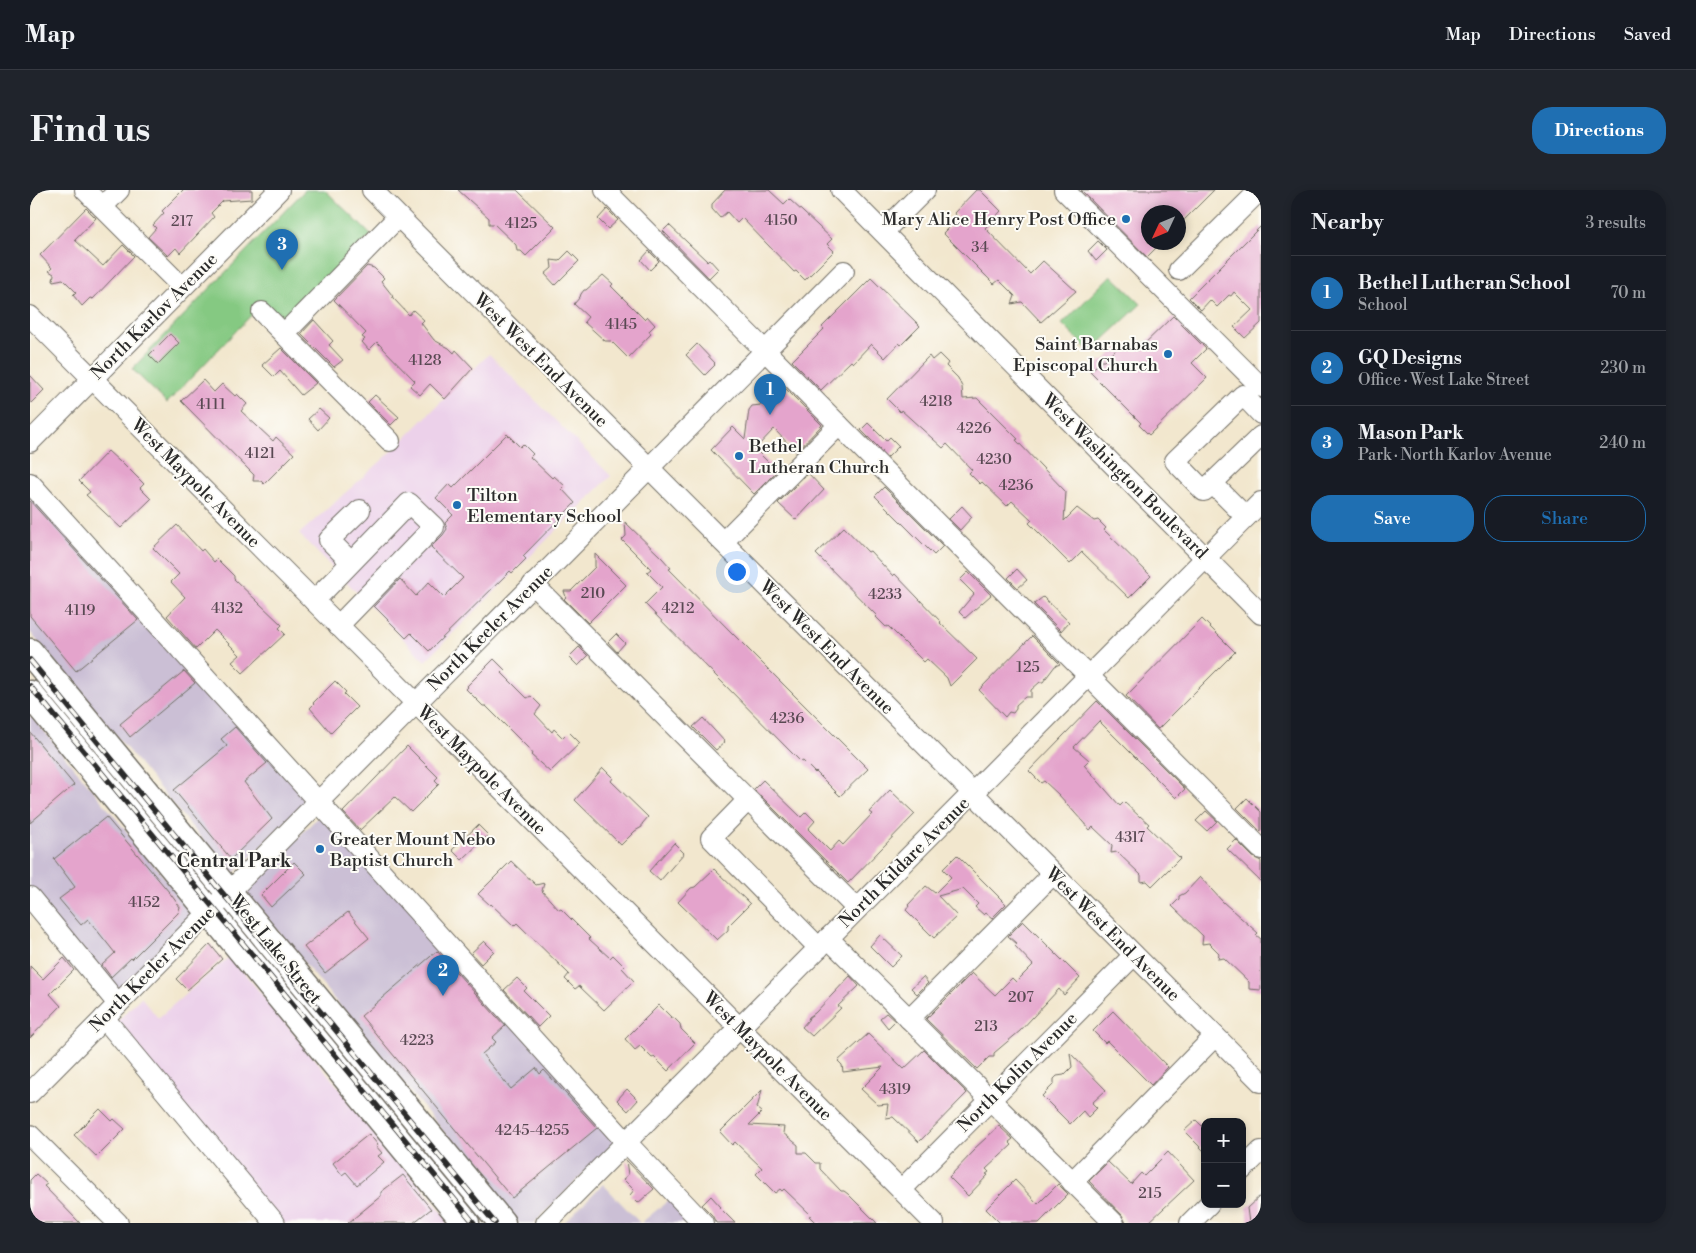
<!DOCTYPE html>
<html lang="en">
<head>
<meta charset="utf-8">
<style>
	body { margin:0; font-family:"Libre Bodoni",serif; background:#20242c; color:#f1f3f6 }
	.controls { position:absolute; right:15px; bottom:15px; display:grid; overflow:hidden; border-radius:10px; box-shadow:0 2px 8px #0003 }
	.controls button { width:45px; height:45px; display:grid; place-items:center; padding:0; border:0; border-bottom:1px solid #363941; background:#171b24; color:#f1f3f6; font:25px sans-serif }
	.compass { position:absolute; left:1111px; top:15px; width:45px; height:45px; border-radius:50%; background:#171b24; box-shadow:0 2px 8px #0003; rotate:226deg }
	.you { position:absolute; left:706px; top:381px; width:18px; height:18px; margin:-12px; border:4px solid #fff; border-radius:50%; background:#1a73e8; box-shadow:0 0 0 8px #1a73e833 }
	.badge { display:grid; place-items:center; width:32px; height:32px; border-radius:50%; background:#1f6fb2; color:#fff; font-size:16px; font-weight:700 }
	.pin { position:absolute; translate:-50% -41px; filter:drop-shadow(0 1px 2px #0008) }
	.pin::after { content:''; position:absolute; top:26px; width:18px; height:15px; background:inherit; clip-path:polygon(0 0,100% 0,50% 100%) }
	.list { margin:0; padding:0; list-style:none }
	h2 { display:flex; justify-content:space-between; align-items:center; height:65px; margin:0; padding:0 20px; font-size:21px }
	h2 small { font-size:16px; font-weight:400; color:#9ea1a6 }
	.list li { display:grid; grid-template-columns:32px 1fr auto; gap:15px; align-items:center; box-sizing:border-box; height:75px; padding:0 20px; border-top:1px solid #363941 }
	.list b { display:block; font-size:19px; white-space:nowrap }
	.list p { margin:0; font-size:16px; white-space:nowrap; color:#9ea1a6 }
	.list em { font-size:16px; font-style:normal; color:#9ea1a6 }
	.actions { display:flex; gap:10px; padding:15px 20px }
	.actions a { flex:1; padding:11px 0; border:1px solid #1f6fb2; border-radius:20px; text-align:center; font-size:18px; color:#1f6fb2 }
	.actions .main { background:#1f6fb2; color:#fff }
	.map { position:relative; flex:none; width:1231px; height:1033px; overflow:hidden; border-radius:20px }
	header { display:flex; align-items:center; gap:30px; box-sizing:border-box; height:70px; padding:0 25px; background:#171b24; border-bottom:1px solid #363941 }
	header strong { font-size:24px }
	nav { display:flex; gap:28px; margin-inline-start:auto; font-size:18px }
	.intro { display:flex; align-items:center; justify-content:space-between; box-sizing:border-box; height:120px; padding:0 30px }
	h1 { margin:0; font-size:35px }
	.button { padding:12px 22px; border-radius:20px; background:#1f6fb2; color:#fff; font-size:18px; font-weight:700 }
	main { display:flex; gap:30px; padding:0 30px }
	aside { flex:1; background:#171b24; border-radius:20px; box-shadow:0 2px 8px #0003 }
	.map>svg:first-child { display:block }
	.built { fill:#ecd1ea }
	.industrial { fill:#cbbfd5 }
	.green { fill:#85c982; stroke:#587a56 }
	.building { fill:#e4a4cc }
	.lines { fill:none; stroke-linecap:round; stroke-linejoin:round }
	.minor-casing { stroke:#716d64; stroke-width:22 }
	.major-casing { stroke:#716d64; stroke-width:29 }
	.minor { stroke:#fff; stroke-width:20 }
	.major { stroke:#fff; stroke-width:26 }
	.rail-casing { stroke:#2b2b2b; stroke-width:5.5 }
	.rail { stroke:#fdfcf7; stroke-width:4; stroke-dasharray:11; stroke-linecap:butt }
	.poi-dot { fill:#1f6fb2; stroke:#fdfcf7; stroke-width:2 }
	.labels { text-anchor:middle; stroke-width:4; stroke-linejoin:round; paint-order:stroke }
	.number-label { font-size:15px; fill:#594953 }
	.poi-label { font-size:18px; fill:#2b2b2b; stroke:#fdfcf7; text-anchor:start }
	.street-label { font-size:18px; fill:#2b2b2b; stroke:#fdfcf7 }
	.neighbourhood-label { font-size:19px; font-weight:bold; fill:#2b2b2b; stroke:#fdfcf7 }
</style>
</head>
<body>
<header>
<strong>Map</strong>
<nav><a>Map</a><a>Directions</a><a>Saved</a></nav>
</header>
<div class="intro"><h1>Find us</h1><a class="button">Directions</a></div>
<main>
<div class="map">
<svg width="1231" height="1033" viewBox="0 0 1231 1033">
	<rect width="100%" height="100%" fill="#fdfcf7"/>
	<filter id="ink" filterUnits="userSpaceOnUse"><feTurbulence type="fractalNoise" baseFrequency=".02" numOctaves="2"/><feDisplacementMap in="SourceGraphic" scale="10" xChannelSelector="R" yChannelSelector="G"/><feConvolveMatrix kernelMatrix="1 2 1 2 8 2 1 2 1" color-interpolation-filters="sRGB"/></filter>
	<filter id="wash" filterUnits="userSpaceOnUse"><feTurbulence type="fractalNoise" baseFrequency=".0096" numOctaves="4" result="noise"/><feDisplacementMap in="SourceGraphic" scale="20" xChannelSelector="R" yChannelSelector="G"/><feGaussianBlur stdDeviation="1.12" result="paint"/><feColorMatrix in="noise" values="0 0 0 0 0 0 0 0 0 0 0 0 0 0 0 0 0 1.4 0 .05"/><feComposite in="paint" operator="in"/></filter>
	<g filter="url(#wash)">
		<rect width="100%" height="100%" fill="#f2e7ce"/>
		<!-- built -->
		<g class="built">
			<polygon points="459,164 581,286 395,471 269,344 358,265"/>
			<polygon points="200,766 421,1033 245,1033 82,837 111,807 128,828"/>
		</g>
		<!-- industrial -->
		<g class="industrial">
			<polygon points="0,293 283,605 203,684 200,683 0,442"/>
			<polygon points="0,524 164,723 162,728 82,806 0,707"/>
			<polygon points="296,619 591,946 504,1033 489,1033 218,705 217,700 219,697"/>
			<polygon points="573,994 610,1033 534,1033"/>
			<polygon points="645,1005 673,1033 611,1033"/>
		</g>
		<!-- green -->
		<g class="green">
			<polygon points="275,0 295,0 341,45 252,137 230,116 137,213 102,179"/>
			<polygon points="1081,85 1111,114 1060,162 1032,134"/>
		</g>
		<g id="blocks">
			<!-- building -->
			<g class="building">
				<polygon points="153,0 222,0 222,9 193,11 181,23 184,27 150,63 146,58 138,66 118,47 126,38 123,35 134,23 132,21"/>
				<polygon points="428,0 487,0 525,37 496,66 491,61 487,61 486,55 464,34 459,34 459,28"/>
				<polygon points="695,0 739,0 754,14 759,9 802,49 797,54 804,61 775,90 766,81 764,82 712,28 707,33 697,22 690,28 682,19 682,14"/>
				<polygon points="946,0 950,0 971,21 955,38 1000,84 1013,71 1046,101 1011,132 992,112 982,114 985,106 969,90 964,94 913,43 928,28 924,23"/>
				<polygon points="1051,0 1184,0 1148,36 1148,22 1118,22 1118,52 1132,52 1117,67"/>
				<polygon points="56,18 66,28 45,50 73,76 93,55 104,66 63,109 60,108 52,116 43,105 46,102 33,89 23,91 24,84 19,81 22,78 10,65"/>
				<polygon points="577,19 588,30 578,39 568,29"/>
				<polygon points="639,35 677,71 679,69 688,79 679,88 633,41"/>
				<polygon points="1231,36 1231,133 1215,148 1204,137 1222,120 1204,102 1201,106 1199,105 1187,117 1180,110 1171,120 1159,108"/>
				<polygon points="1068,51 1077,60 1066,71 1058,61"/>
				<polygon points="539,61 549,71 525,95 515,84 522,78 521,70 529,71"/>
				<polygon points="619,61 629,71 620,80 611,70"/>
				<polygon points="337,76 344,78 354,88 351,91 362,105 363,108 379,125 383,120 394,130 391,133 404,150 419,158 424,163 426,160 443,178 415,209 400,194 390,205 380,196 385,191 347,152 339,160 332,152 335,149 332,147 336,143 304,110"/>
				<polygon points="573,85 583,94 581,96 614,129 617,126 625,135 619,141 621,144 598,168 581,151 575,151 554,132 558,127 544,114 550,107 551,104 554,100 556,100"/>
				<polygon points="841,88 890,136 871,155 869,153 855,168 841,154 823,173 821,171 791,200 762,171 794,139 792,137"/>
				<polygon points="1143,126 1176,159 1162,173 1177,188 1119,245 1109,235 1111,233 1060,182 1071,171 1074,171 1091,154 1100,154 1107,161"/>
				<polygon points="284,130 303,151 299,155 313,170 304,177 271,144"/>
				<polygon points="140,144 149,153 128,174 119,165"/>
				<polygon points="667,154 685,173 684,174 685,175 675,185 656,165"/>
				<polygon points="251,158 286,193 271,205 250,181 244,187 232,175"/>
				<polygon points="909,164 918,173 916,176 928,188 932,197 933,209 947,208 988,249 986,250 1036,302 1034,331 1047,318 1064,331 1068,330 1076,338 1074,340 1121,386 1099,408 1052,362 1040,374 999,333 1002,330 982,311 977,316 952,292 950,294 939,283 942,280 917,254 913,258 871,220 870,222 857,209 899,166 902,170"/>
				<polygon points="0,185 14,200 0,214"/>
				<polygon points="746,189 792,235 766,262 744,239 725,259 747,281 724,304 681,260 703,237 715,249 719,220 722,216 731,215 731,207 747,194"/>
				<polygon points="173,190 184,202 192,194 205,206 207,204 217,214 211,221 243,251 246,247 264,264 234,294 231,291 223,291 224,285 151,211"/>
				<polygon points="345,205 369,227 361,235 338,212"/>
				<polygon points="289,219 299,228 288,240 278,229"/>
				<polygon points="838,233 856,251 860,247 869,256 858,267 831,240"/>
				<polygon points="477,244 490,257 493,254 503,264 500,267 522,288 524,286 535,296 532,299 545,313 493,366 496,369 482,383 480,381 399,461 381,443 376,448 344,416 370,389 386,406 399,392 414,407 433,388 401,357 413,345 417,339 415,333 423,325 406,308 419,294 423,298"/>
				<polygon points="78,261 90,272 91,271 114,294 110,298 121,309 91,338 56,305 60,302 49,291"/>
				<polygon points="778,283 794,300 766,330 748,313"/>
				<polygon points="854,297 913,356 904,365 845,306"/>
				<polygon points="0,311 108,430 46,481 0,426"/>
				<polygon points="932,316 942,327 930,340 919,329"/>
				<polygon points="595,332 632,368 641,378 639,379 704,445 838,579 810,606 786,582 785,583 773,571 771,572 761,562 615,414 632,397 617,382 621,379 592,350 596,346"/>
				<polygon points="147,335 171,361 173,359 184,372 187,369 204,386 204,389 252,435 249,438 255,444 213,483 202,472 210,465 185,440 166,459 137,426 155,407 141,392 149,384 123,358"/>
				<polygon points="814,337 838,362 840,361 863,386 865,384 911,432 910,433 947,469 920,496 917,488 897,469 894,472 858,436 856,437 846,427 847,426 786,364"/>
				<polygon points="565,364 596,395 558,433 534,409 536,407 534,401 541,401 565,377"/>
				<polygon points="987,379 997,390 988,398 978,388"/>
				<polygon points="938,382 961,405 935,428 929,422 944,404 930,390"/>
				<polygon points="1013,407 1039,432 1031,441 1004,414"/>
				<polygon points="1172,429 1205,462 1128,539 1096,506"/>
				<polygon points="586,444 595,453 587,462 578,452"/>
				<polygon points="1002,446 1030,474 1025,476 1013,492 1010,492 1001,500 1001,507 995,507 986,515 986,519 983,523 979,522 975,527 949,500"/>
				<polygon points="549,457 558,466 548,476 539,467"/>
				<polygon points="464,469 475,480 472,483 497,508 501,506 511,516 505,524 522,542 524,539 533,548 539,542 550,553 520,582 501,565 502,564 498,558 456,516 453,516 436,499 438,497 437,496"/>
				<polygon points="154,481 165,493 100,547 90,534"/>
				<polygon points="305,491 316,502 314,504 327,517 301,543 280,518 284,514 283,513"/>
				<polygon points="1067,511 1155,599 1146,608 1069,531 1044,557 1059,570 1054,575 1090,616 1094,612 1110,627 1110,626 1119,634 1117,636 1150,668 1122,696 1117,691 1111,692 1111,685 1087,662 1081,663 1082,655 1063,637 1060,640 1029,605 1014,591 1011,593 999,581"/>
				<polygon points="673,528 695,552 686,560 663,537"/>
				<polygon points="205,537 237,573 214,592 242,629 201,669 144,600 197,556 191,549"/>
				<polygon points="0,542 44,595 0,633"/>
				<polygon points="377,556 408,587 405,590 409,594 381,622 365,607 330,640 313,622"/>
				<polygon points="573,578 583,588 581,591 618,627 612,634 612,637 605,641 591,655 545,610"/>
				<polygon points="733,590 771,627 776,622 785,631 778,639 800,661 809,651 813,655 842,624 839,622 860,600 885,624 818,693 724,599"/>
				<polygon points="1217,608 1231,622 1231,642 1207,618"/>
				<polygon points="1176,621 1187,631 1177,641 1166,631"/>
				<polygon points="76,627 139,702 150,717 148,723 102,769 101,768 81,787 72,775 85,763 58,729 51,735 29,709 45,697 24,669"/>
				<polygon points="448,635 458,645 432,670 422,660"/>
				<polygon points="1206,650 1223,667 1231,671 1231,692 1197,659"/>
				<polygon points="644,653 654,663 630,691 619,681"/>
				<polygon points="927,665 976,714 962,728 956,723 954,725 945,717 948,714 933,699 908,706 927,726 904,748 876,720 879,716 878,715 896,696 905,703 921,687 913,679"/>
				<polygon points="481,671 506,695 514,693 512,701 529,720 531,719 560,748 559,749 580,768 583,765 594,776 592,778 604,791 574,820 549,796 545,799 535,789 539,784 487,733 484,736 461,714 460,715 448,704"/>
				<polygon points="264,672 276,684 241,717 231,705"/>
				<polygon points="684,679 720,714 698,736 698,740 687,750 648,712 661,698 665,697"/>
				<polygon points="1170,687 1193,712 1228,743 1226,745 1231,749 1231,800 1219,799 1219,792 1194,768 1188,769 1189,763 1179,753 1172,754 1173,746 1142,716 1149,709 1149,706 1155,703"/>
				<polygon points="318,722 339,748 295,783 274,757"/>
				<polygon points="993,731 1050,788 1034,805 1029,799 990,841 964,863 964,867 959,867 947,879 896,829 942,783 965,805 982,788 986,792 1003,775 985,756 987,754 978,746"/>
				<polygon points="850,745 872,766 861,777 840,756"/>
				<polygon points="454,751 464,761 451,774 441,763"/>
				<polygon points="180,754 192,769 157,800 146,789"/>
				<polygon points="407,761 475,836 462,848 466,852 452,864 481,899 506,878 510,884 514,880 567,938 482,1008 331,826"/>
				<polygon points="34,768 44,780 20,804 31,816 0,848 0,776 13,789"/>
				<polygon points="820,786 829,796 808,816 811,818 782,846 772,837 778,830 779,827 785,823"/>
				<polygon points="893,787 898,793 887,804 881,798"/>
				<polygon points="487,788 497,798 494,801 519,826 508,837 474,800"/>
				<polygon points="629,815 642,828 644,828 650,834 651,839 665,853 638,881 624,867 622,868 610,856 605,860 595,849"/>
				<polygon points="1083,821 1138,877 1121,895 1077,851 1075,853 1063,841"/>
				<polygon points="856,823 865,831 858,838 850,828"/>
				<polygon points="838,844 874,879 894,860 937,903 889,952 863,927 856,928 858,914 848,915 831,899 853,877 813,882 812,875 808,871"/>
				<polygon points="1040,863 1076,900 1062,913 1067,918 1058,927 1053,921 1040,934 1012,906 1024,894 1024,889 1027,886 1034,885 1042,877"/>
				<polygon points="597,899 608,910 598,921 587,910"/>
				<polygon points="732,900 727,918 732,922 719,935 754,937 753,943 768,955 768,963 776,963 786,973 790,973 790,979 811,1001 814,1001 818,1004 847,1033 786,1033 779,1026 781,1025 754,999 752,1001 750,999 745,1003 726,984 732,978 705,952 702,955 690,942"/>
				<polygon points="70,919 82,931 84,929 95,939 67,967 44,945"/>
				<polygon points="1166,930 1175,939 1175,962 1154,941"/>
				<polygon points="969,936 983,949 979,952 982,955 956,979 959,982 956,984 958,985 938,1006 919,987 945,960 944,959"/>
				<polygon points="339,944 348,955 346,956 352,963 348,966 354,972 327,995 316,982 312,985 303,973"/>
				<polygon points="1138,962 1164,990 1118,1033 1096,1033 1092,1025 1059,991 1078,972 1101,994 1111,983 1114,986"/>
				<polygon points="596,970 624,999 608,1013 600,1005 604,1000 593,989 598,985"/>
				<polygon points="6,984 17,994 14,996 50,1033 0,1033 0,990"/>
				<polygon points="373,985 401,1019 383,1033 318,1033 351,1006 351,1002"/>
				<polygon points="985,990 1008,1014 1028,994 1038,1004 1009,1033 970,1033 956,1019"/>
				<polygon points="1231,1005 1231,1033 1219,1033 1217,1018"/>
				<polygon points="681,1006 690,1016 689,1017 705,1033 686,1033 682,1025 672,1015"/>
			</g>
		</g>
	</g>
	<g filter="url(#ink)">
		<use href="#blocks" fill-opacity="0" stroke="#716d64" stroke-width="1"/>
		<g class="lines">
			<!-- minor casing -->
			<g class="minor-casing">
				<g id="minor">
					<polyline points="55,0 152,97"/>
					<polyline points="342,0 1231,892"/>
					<polyline points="575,0 1231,659"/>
					<polyline points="811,0 1231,424"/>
					<polyline points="1034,0 1231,197"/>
					<polyline points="72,17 89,0"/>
					<polyline points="853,42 895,0"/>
					<polyline points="1149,80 1230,0"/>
					<polyline points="232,122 360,251"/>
					<polyline points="0,126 904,1033"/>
					<polyline points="254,144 368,27"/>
					<polyline points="1231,224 1213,205 1145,271 1174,301 1231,246"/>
					<polyline points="0,252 249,0"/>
					<polyline points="0,293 596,952 673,1033"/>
					<polyline points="1182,293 1216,327"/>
					<polyline points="693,352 809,235"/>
					<polyline points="321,372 299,350 330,320"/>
					<polyline points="503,394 827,719"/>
					<polyline points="284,411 379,313 404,337 308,436"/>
					<polyline points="717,611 681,648 789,758"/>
					<polyline points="0,707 88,814"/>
					<polyline points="798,748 1084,1033"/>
					<polyline points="74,828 245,1033"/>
					<polyline points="879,829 1023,684"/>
					<polyline points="0,903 814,81"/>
					<polyline points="0,945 88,1033"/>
					<polyline points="1212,980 1231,961"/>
					<polyline points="1042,992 1185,846"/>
					<polyline points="871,1000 1104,765"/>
					<polyline points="516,1033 1231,312"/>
					<polyline points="1160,1033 1179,1014"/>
				</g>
			</g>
			<!-- major casing -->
			<g class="major-casing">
				<g id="major">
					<polyline points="0,462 472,1033"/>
					<polyline points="0,504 436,1033"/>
				</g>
			</g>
			<!-- minor -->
			<use href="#minor" class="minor"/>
			<!-- major -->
			<use href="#major" class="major"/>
			<!-- rail casing -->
			<g class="rail-casing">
				<g id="rail">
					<polyline points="0,470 465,1033"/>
					<polyline points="0,496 444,1033"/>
				</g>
			</g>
			<!-- rail -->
			<use href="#rail" class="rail"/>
		</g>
	</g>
	<!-- markers -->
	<g class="poi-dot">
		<circle cx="1096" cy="29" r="5"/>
		<circle cx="1138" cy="164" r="5"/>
		<circle cx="709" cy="266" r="5"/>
		<circle cx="427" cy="315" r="5"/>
		<circle cx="290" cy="659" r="5"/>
	</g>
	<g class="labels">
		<!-- number labels -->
		<g class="number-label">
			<text x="751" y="35">4150</text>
			<text x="152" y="36">217</text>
			<text x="491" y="38">4125</text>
			<text x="950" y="62">34</text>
			<text x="591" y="139">4145</text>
			<text x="395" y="175">4128</text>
			<text x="906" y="216">4218</text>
			<text x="181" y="219">4111</text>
			<text x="944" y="243">4226</text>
			<text x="230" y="268">4121</text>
			<text x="964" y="274">4230</text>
			<text x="986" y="300">4236</text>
			<text x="563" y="408">210</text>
			<text x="855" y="409">4233</text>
			<text x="197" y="423">4132</text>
			<text x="648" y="423">4212</text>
			<text x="50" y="425">4119</text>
			<text x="998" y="482">125</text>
			<text x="757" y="533">4236</text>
			<text x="1100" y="652">4317</text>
			<text x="114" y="717">4152</text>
			<text x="991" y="812">207</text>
			<text x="956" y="841">213</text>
			<text x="387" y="855">4223</text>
			<text x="865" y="904">4319</text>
			<text x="502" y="945">4245-4255</text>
			<text x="1120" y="1008">215</text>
		</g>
		<!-- poi labels -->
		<g class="poi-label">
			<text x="1086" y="35" text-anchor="end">Mary Alice Henry Post Office</text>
			<text x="1128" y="160" text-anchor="end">Saint Barnabas<tspan x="1128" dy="21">Episcopal Church</tspan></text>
			<text x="719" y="262">Bethel<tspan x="719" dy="21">Lutheran Church</tspan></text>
			<text x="437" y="311">Tilton<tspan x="437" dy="21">Elementary School</tspan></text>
			<text x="300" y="655">Greater Mount Nebo<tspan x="300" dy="21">Baptist Church</tspan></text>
		</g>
		<!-- street labels -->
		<g class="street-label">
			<text transform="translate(124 126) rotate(-45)" y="6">North Karlov Avenue</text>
			<text transform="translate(511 170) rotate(45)" y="6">West West End Avenue</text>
			<text transform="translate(1095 286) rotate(45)" y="6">West Washington Boulevard</text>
			<text transform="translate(166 293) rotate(45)" y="6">West Maypole Avenue</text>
			<text transform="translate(460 438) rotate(-45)" y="6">North Keeler Avenue</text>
			<text transform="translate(797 457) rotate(45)" y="6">West West End Avenue</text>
			<text transform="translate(452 580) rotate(45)" y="6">West Maypole Avenue</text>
			<text transform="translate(874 672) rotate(-45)" y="6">North Kildare Avenue</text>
			<text transform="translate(1083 744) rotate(45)" y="6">West West End Avenue</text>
			<text transform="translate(246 759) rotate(51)" y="6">West Lake Street</text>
			<text transform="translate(122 779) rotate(-45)" y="6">North Keeler Avenue</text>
			<text transform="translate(738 866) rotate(45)" y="6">West Maypole Avenue</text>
			<text transform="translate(987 882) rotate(-45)" y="6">North Kolin Avenue</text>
		</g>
		<!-- neighbourhood labels -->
		<g class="neighbourhood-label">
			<text x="204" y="677">Central Park</text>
		</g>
	</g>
</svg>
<div class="controls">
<button>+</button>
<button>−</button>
</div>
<svg class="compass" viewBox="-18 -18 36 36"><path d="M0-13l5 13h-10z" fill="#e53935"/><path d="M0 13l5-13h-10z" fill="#9ea1a6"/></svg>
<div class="you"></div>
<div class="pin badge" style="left:740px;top:225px">1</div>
<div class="pin badge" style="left:413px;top:806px">2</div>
<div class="pin badge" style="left:252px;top:80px">3</div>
</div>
<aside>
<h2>Nearby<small>3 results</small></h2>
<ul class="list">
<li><span class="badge">1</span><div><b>Bethel Lutheran School</b><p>School</p></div><em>70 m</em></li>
<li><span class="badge">2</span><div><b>GQ Designs</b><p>Office · West Lake Street</p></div><em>230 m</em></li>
<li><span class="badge">3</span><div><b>Mason Park</b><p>Park · North Karlov Avenue</p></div><em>240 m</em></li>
</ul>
<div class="actions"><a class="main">Save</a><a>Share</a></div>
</aside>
</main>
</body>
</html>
